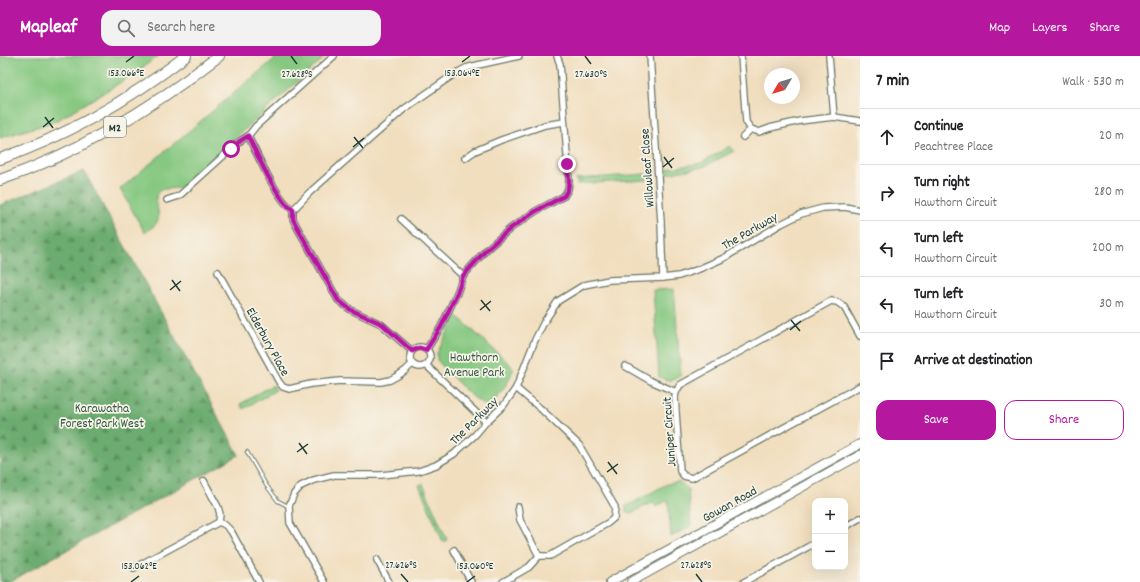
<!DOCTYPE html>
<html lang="en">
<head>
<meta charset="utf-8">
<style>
	body { margin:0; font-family:Dekko,sans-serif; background:#f2f2f2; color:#202124 }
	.controls { position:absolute; right:12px; bottom:12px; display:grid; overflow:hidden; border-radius:8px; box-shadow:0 4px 16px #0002 }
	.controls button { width:36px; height:36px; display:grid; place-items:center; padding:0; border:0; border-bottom:1px solid #e0e0e0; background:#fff; color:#202124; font:20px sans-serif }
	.compass { position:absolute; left:764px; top:12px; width:36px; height:36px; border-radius:50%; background:#fff; box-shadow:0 4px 16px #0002; rotate:232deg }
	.stop { position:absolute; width:12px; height:12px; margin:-9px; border:3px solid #b5179e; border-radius:50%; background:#fff }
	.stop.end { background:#b5179e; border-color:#fff; box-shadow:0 1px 4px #0008 }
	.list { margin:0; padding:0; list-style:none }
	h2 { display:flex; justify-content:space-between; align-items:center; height:52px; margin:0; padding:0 16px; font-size:17px }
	h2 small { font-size:13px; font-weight:400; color:#757577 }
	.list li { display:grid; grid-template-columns:26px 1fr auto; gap:12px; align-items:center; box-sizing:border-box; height:56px; padding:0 16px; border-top:1px solid #e0e0e0 }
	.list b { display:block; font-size:15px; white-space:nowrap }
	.list p { margin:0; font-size:13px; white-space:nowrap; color:#757577 }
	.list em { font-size:13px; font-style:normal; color:#757577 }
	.actions { display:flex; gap:8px; padding:12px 16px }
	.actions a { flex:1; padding:9px 0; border:1px solid #b5179e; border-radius:12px; text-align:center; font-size:14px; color:#b5179e }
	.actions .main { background:#b5179e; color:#fff }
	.icon { flex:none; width:22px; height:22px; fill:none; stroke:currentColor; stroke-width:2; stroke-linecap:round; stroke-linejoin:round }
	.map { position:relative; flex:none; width:860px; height:526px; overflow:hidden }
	header { display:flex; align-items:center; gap:24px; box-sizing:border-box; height:56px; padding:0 20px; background:#b5179e; color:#fff }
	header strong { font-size:19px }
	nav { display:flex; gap:22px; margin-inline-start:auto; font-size:14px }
	.search { width:280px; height:36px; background:#f2f2f2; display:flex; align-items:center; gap:10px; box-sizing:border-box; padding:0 14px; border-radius:12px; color:#757577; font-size:15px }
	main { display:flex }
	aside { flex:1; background:#fff }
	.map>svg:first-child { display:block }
	.grass { fill:url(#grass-tufts); stroke:#52825a }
	.forest { fill:url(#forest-firs); stroke:#467452 }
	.green { fill:#86c881; stroke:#52825a }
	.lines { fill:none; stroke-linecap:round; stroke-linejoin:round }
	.lane-casing { stroke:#687564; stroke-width:4.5 }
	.street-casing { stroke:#687564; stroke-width:8 }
	.secondary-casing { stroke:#687564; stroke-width:10 }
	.highway-casing { stroke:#687564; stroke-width:12 }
	.lane { stroke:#fff; stroke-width:2.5 }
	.street { stroke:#fff; stroke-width:5.5 }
	.secondary { stroke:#fff; stroke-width:8 }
	.highway { stroke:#fff; stroke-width:10 }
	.route { stroke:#b5179e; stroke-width:5 }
	.ticks { fill:none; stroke:#1f3d34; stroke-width:1.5 }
	.labels { text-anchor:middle; stroke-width:3.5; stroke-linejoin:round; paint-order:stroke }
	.shield { fill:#f7f3e8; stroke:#60746a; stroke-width:1 }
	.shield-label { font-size:12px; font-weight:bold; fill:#1f3d34 }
	.street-label { font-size:13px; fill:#1f3d34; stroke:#f7f3e8 }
	.park-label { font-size:13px; fill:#345943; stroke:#f7f3e8 }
	.ticks-label { font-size:10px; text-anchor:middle; fill:#1f3d34; stroke:#f7f3e8; stroke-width:3.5; stroke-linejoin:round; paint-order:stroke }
</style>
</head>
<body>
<header>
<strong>Mapleaf</strong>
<div class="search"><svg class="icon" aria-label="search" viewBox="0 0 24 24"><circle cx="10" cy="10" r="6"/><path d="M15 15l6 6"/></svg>Search here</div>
<nav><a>Map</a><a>Layers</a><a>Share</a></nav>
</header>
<main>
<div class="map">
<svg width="860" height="526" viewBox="0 0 860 526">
	<defs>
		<pattern id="grass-tufts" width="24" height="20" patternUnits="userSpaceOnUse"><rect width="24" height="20" fill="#86c881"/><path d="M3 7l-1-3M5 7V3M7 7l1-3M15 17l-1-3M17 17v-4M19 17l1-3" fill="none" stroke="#6da46a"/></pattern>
		<pattern id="forest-firs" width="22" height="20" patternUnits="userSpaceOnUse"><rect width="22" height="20" fill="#6cac6f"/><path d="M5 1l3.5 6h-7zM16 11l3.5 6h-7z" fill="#588d5c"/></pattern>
	</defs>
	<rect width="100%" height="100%" fill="#f7f3e8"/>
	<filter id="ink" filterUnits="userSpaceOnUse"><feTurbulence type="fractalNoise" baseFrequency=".025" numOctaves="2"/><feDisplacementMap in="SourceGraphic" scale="8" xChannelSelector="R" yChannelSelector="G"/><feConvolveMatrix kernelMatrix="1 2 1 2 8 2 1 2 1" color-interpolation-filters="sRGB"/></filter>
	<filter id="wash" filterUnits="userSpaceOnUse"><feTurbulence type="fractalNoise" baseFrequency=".012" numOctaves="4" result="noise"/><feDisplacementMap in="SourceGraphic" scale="16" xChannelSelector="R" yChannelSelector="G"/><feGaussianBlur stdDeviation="0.9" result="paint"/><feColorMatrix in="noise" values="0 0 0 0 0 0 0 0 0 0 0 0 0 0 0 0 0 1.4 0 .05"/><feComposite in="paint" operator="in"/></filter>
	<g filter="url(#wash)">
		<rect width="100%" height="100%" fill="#f1debe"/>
		<!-- grass -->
		<g class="grass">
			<polygon points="730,90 734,95 703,111 666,118 666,113 701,107"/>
			<polygon points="646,118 647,124 577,128 576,123"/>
			<polygon points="273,329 276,334 243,353 240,348"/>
			<polygon points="423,428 447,484 443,486 419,429"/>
		</g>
		<!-- forest -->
		<polygon class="forest" points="84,115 239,399 9,526 0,526 0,149"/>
		<!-- green -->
		<g class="green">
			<polygon points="0,0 159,0 123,25 56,65 0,82"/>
			<path d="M278 0H326L180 132C175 133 165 132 161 134 149 140 163 156 157 166 155 170 148 174 145 177L120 133Z"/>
			<path d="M674 233 681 320C673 325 668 325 659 321L653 234Z"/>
			<path d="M456 259 514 312C509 325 500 343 486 349 471 343 448 316 437 304V297Z"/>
			<polygon points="679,426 688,433 691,470 671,481 668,444 656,451 653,446 632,457 626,457 626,450 629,449 667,428"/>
		</g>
	</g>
	<g filter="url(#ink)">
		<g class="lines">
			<!-- lane casing -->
			<g class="lane-casing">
				<polyline id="lane" points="247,396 266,429 278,445 288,450"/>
			</g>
			<!-- street casing -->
			<g class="street-casing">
				<g id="street">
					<polyline points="650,0 661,166 663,222"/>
					<polyline points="741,0 746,66 751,73 759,76 770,72 800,65 834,61 860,65"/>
					<polyline points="829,0 834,61"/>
					<path d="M248 80C257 98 277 144 293 154V163L297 171 338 244 351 254 381 268 412 295"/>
					<polyline points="743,81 751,73"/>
					<polyline points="465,102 475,95 501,84 545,69 564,66"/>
					<polyline points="167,144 179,140 240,85 248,80 256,70 334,0"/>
					<polyline points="293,154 309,137 404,53 453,19 466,12 478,9 519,0"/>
					<polyline points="401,163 463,220"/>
					<polyline points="218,216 279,326 283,331 289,333 311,328 340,325 381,326 390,324 399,319 406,314 412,308"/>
					<polyline points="860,280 844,251 837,246 831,245 680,329 676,336 675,341 680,415 684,420 692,422 860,330"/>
					<circle cx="420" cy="301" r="10"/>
					<polyline points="426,294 441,271 457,237 463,220 486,194 511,172 536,155 564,140 568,133 569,125 560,8 557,0"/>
					<polyline points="426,309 486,366"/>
					<polyline points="625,310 651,325 676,336"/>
					<polyline points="204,425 218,451 220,458 219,466 225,469 231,475 259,526"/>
					<polyline points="518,451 520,464 539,500"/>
					<polyline points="845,471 860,462"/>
					<polyline points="454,494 471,526"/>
					<polyline points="377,504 389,526"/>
					<polyline points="134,512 219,466"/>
					<polyline points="324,526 290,467 289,450 294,438 301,430 314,424 334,419 381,419 419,415 436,409 454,398 475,379 486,366 504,349 516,332 535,284 544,266 558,245 584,229 609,224 663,222 679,220 699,213 724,202 781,168 801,158 823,152 845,151 860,154"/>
					<polyline points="503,526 529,511 539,500 550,500 608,467 614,462 615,451 579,389 541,353 516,332"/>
					<polyline points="744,526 815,487"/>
				</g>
			</g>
			<!-- secondary casing -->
			<g class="secondary-casing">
				<g id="secondary">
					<polyline points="610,526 860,388"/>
					<polyline points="631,526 860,399"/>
				</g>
			</g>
			<!-- highway casing -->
			<g class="highway-casing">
				<g id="highway">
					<path d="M0 103C67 80 130 43 186 0"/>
					<path d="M0 124C81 96 152 52 219 0"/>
				</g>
			</g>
			<!-- lane -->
			<use href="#lane" class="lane"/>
			<!-- street -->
			<use href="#street" class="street"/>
			<!-- secondary -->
			<use href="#secondary" class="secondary"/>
			<!-- highway -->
			<use href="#highway" class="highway"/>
		</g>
	</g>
	<g class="lines" filter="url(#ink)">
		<!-- route -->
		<path class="route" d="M231 93 240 85 248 80C257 98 277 144 293 154V163L297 171 338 244 351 254 382 268 412 295 419 292 426 294 441 271 457 237 463 220 486 194 511 172 536 155 564 140 568 133 569 125 567 108"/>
	</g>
	<!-- ticks -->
	<path class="ticks" d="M291 0 297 8M585 0 591 8M126 6 134 0M462 6 470 0M45 61 53 72M43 71 54 62M354 81 363 92M353 91 364 82M664 101 672 112M663 111 674 102M172 224 180 235M170 234 181 225M481 244 490 255M480 254 491 245M791 264 800 275M790 274 801 265M299 387 307 398M297 396 308 388M608 406 617 418M607 416 618 408M401 518 408 526M696 518 702 526M131 526 139 520M467 526 475 520"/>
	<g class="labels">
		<!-- shield labels -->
		<rect class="shield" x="104" y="61" width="22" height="20" rx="3"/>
		<g class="shield-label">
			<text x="115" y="75">M2</text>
		</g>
		<!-- street labels -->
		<g class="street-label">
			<text transform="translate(646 112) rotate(-94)" y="5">Willowleaf Close</text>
			<text transform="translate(749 174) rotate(-30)" y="5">The Parkway</text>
			<text transform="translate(269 285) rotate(61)" y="5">Elderbury Place</text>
			<text transform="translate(473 364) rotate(-45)" y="5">The Parkway</text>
			<text transform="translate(668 376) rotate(-94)" y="5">Juniper Circuit</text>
			<text transform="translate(729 447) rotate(-29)" y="5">Gowan Road</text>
		</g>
		<!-- park labels -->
		<g class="park-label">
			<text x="474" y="305">Hawthorn<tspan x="474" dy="15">Avenue Park</tspan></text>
			<text x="102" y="356">Karawatha<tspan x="102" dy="15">Forest Park West</tspan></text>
		</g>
	</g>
	<g class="ticks-label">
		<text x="126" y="20">153.066°E</text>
		<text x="462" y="20">153.064°E</text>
		<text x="297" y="21">27.628°S</text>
		<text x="591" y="21">27.630°S</text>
		<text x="401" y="512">27.626°S</text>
		<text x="696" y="512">27.628°S</text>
		<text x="139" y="513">153.062°E</text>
		<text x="475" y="513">153.060°E</text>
	</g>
</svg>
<div class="controls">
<button>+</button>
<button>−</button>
</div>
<svg class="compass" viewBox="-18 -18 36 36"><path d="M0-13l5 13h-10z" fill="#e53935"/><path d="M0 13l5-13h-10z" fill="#757577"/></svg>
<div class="stop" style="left:231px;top:93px"></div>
<div class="stop end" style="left:567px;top:108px"></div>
</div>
<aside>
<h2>7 min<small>Walk · 530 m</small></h2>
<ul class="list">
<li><svg class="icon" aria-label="ahead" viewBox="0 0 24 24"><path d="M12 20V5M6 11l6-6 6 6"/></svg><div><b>Continue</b><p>Peachtree Place</p></div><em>20 m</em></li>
<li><svg class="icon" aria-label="right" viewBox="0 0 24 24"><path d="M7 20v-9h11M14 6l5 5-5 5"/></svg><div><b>Turn right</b><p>Hawthorn Circuit</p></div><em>280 m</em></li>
<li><svg class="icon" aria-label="left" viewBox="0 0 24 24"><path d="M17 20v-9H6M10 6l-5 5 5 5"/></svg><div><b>Turn left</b><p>Hawthorn Circuit</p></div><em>200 m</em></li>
<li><svg class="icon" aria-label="left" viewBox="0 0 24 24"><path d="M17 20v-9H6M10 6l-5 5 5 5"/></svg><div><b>Turn left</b><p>Hawthorn Circuit</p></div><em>30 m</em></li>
<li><svg class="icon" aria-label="arrive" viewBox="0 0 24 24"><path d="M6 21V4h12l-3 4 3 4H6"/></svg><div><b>Arrive at destination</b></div></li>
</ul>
<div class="actions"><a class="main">Save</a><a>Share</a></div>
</aside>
</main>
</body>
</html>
